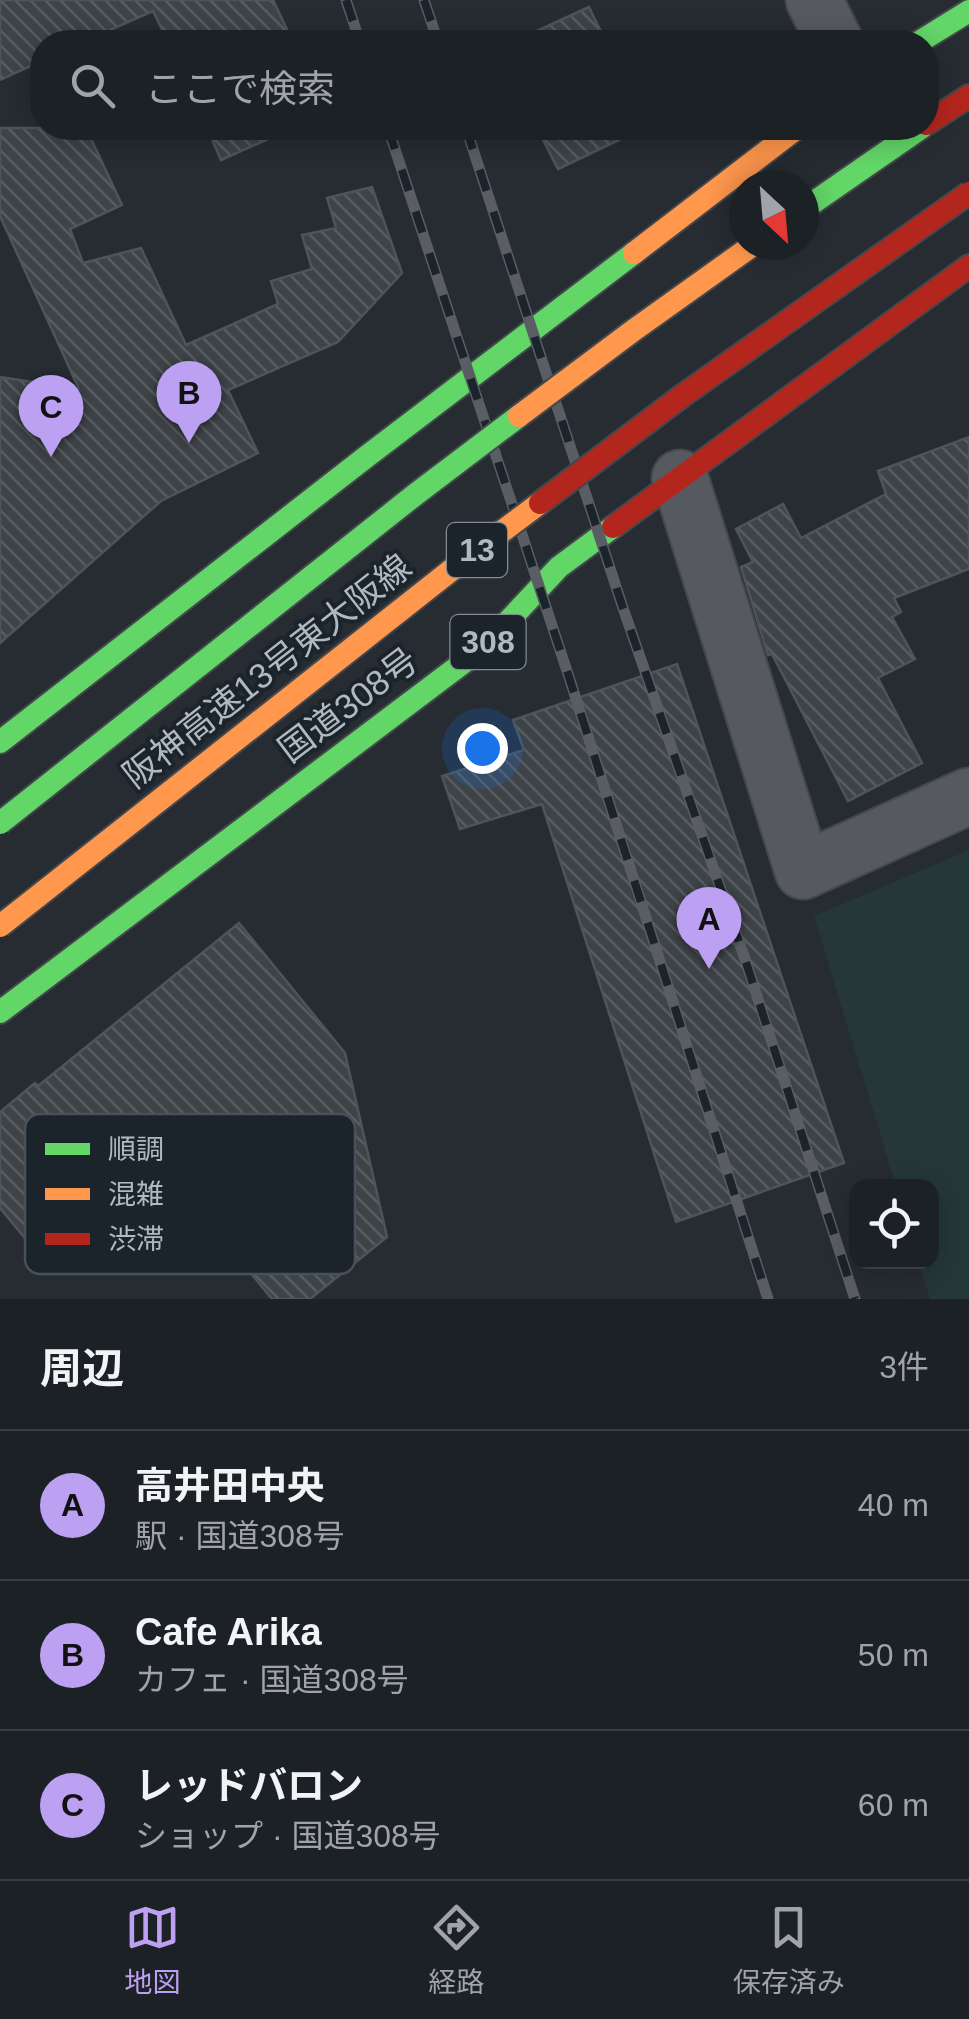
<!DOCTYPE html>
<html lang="ja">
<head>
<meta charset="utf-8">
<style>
	body { margin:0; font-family:Helvetica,"Noto Sans JP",sans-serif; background:#25292e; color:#f1f3f6 }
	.controls { position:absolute; right:30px; bottom:30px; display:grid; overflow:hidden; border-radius:20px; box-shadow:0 5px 25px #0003 }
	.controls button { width:90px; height:90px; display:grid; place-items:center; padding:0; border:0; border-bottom:2px solid #3a3e43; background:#1c2126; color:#f1f3f6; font:50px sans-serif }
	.compass { position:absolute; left:729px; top:170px; width:90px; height:90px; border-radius:50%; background:#1c2126; box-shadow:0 5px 25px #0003; rotate:154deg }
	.you { position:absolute; left:482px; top:748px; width:35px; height:35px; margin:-25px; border:8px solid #fff; border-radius:50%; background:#1a73e8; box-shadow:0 0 0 15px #1a73e833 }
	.badge { display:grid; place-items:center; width:65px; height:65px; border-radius:50%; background:#bca0f2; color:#111; font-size:32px; font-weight:700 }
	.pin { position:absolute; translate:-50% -82px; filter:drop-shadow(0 2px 5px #0008) }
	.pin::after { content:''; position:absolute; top:52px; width:35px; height:30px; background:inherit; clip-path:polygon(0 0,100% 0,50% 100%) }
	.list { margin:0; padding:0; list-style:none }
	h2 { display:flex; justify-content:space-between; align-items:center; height:130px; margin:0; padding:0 40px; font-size:42px }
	h2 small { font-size:32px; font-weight:400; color:#a0a3a7 }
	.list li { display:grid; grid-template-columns:65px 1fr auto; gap:30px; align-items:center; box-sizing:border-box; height:150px; padding:0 40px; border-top:2px solid #3a3e43 }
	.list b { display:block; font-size:38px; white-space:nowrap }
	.list p { margin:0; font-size:32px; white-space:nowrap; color:#a0a3a7 }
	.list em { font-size:32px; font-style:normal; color:#a0a3a7 }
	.icon { flex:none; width:55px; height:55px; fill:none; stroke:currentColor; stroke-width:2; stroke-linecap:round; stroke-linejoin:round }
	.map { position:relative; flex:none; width:969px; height:1299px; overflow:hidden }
	.search { position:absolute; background:#1c2126; box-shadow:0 5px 25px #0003; left:30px; right:30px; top:30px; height:110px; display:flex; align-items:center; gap:25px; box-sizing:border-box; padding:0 35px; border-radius:40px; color:#a0a3a7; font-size:38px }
	.sheet { height:580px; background:#1c2126 }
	nav { display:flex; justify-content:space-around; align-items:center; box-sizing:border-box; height:140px; border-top:2px solid #3a3e43; background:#1c2126; font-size:28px; color:#a0a3a7 }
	nav a { display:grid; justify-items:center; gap:5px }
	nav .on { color:#bca0f2 }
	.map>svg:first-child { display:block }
	.park { fill:#253737 }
	.building { fill:url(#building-back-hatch); stroke:#4e5459; stroke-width:2.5 }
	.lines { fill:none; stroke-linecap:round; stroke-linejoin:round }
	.street-casing { stroke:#44484c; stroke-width:59 }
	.fast-casing { stroke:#43484d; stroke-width:26 }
	.slow-casing { stroke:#43484d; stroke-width:26 }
	.jam-casing { stroke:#43484d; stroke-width:26 }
	.street { stroke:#565a60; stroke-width:55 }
	.fast { stroke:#63d668; stroke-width:22 }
	.slow { stroke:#ff974d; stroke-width:22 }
	.jam { stroke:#b3261e; stroke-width:22 }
	.rail-casing { stroke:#5a5e64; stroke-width:11 }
	.rail { stroke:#1b232b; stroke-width:8; stroke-dasharray:22; stroke-linecap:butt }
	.fast-bridge-casing { stroke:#43484d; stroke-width:26; stroke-linecap:butt }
	.slow-bridge-casing { stroke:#43484d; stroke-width:26; stroke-linecap:butt }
	.jam-bridge-casing { stroke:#43484d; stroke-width:26; stroke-linecap:butt }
	.fast-bridge { stroke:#63d668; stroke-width:22 }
	.slow-bridge { stroke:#ff974d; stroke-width:22 }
	.jam-bridge { stroke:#b3261e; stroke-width:22 }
	.labels { text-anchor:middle; stroke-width:8; stroke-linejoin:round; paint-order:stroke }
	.shield { fill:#1b232b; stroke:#838c95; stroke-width:2.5 }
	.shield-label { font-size:32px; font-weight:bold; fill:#b0b9c3 }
	.street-label { font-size:35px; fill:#b0b9c3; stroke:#1b232b }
	.key { fill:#1b232b; stroke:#485059; stroke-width:2.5 }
	.key-label { font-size:28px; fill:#b0b9c3 }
</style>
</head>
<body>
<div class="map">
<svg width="969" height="1299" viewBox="0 0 969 1299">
	<defs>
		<pattern id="building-back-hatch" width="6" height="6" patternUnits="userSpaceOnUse" patternTransform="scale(2.5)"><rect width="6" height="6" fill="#3e4348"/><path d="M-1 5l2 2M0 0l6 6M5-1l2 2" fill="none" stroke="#575c61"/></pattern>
	</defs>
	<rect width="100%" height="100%" fill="#262c32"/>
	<!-- park -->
	<polygon class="park" points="969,850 969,1299 930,1299 918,1262 932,1262 932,1186 896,1186 814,916"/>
	<!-- building -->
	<g class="building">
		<polygon points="0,0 273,0 293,42 168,42 153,11 83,42 42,42 42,61 0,80"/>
		<polygon points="589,7 606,42 513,42"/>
		<polygon points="0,128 86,128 122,205 70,229 83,263 141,248 186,345 278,304 271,281 312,269 302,235 336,228 327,198 372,187 402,273 338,342 228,390 258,453 161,501 0,643 0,377 79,389 0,216"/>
		<polygon points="207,128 293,128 221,160"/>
		<polygon points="537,128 644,128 558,169"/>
		<polygon points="969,437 969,569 894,598 901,612 892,617 915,659 878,678 922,763 848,801 772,654 768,655 741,567 753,562 736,529 783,504 801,538 886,494 878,471"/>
		<polygon points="677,664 844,1163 676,1222 542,804 460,829 442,776 524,750 513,720"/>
		<polygon points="239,923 345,1053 387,1237 310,1299 272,1299 141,1139 24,1237 0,1208 0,1112 35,1083 38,1086"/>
	</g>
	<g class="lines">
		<!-- street casing -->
		<g class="street-casing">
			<g id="street">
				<polyline points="814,0 835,42"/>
				<polyline points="680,478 803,871 969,796"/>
			</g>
		</g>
		<!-- fast casing -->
		<g class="fast-casing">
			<g id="fast">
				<polyline points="919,42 969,11"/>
				<polyline points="804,209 921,128"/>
				<polyline points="0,742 366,457 634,253"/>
				<polyline points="0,1012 484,647 559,567 613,527"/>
			</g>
		</g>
		<!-- slow casing -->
		<g class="slow-casing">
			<polyline id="slow" points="634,253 797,128"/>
		</g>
		<!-- jam casing -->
		<g class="jam-casing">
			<g id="jam">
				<polyline points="926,124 969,96"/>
				<polyline points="613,527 969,266"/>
			</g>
		</g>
		<!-- street -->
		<use href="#street" class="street"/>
		<!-- fast -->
		<use href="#fast" class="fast"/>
		<!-- slow -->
		<use href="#slow" class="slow"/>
		<!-- jam -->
		<use href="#jam" class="jam"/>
		<!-- rail casing -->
		<g class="rail-casing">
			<g id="rail">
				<polyline points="346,0 360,42"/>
				<polyline points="424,0 438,42"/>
				<polyline points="388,128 569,677 768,1299"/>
				<polyline points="466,128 623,608 745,959 855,1299"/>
			</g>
		</g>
		<!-- rail -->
		<use href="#rail" class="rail"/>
		<!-- fast-bridge casing -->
		<g class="fast-bridge-casing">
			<polyline id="fast-bridge" points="0,823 416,494 519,416"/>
		</g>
		<!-- slow-bridge casing -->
		<g class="slow-bridge-casing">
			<g id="slow-bridge">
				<polyline points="519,416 634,330 753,245"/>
				<polyline points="0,926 464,560 540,503"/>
			</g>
		</g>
		<!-- jam-bridge casing -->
		<g class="jam-bridge-casing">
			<polyline id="jam-bridge" points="540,503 682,396 969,193"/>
		</g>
		<!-- fast-bridge -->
		<use href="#fast-bridge" class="fast-bridge"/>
		<!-- slow-bridge -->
		<use href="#slow-bridge" class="slow-bridge"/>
		<!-- jam-bridge -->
		<use href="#jam-bridge" class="jam-bridge"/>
	</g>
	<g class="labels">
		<!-- shield labels -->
		<g class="shield">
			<rect x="447" y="523" width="60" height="54" rx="8"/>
			<rect x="450.5" y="615" width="75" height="54" rx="8"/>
		</g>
		<g class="shield-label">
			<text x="477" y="561">13</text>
			<text x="488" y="653">308</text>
		</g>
		<!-- street labels -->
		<g class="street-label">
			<text transform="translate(267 671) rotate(-38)" y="12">阪神高速13号東大阪線</text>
			<text transform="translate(348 705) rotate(-37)" y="12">国道308号</text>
		</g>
	</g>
	<!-- legend -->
	<rect x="25" y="1114" width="330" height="160" rx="15" class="key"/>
	<rect x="45" y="1143" width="45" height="12" fill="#63d668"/>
	<rect x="45" y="1188" width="45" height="12" fill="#ff974d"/>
	<rect x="45" y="1233" width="45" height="12" fill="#b3261e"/>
	<g class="key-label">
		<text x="108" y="1159">順調</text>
		<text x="108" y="1204">混雑</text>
		<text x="108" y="1249">渋滞</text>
	</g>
</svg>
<div class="controls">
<button><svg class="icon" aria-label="locate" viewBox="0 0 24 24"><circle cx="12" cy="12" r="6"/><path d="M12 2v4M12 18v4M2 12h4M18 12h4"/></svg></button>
</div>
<svg class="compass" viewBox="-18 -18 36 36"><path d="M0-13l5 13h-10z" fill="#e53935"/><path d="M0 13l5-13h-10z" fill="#a0a3a7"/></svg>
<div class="you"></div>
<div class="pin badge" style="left:709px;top:969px">A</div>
<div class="pin badge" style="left:189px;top:443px">B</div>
<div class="pin badge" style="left:51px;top:457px">C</div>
<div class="search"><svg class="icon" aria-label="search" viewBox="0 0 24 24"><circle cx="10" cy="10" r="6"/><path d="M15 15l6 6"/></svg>ここで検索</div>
</div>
<section class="sheet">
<h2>周辺<small>3件</small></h2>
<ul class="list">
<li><span class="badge">A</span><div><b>高井田中央</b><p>駅 · 国道308号</p></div><em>40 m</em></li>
<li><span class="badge">B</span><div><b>Cafe Arika</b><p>カフェ · 国道308号</p></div><em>50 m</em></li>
<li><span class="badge">C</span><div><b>レッドバロン</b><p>ショップ · 国道308号</p></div><em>60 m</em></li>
</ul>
</section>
<nav>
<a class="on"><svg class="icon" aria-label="map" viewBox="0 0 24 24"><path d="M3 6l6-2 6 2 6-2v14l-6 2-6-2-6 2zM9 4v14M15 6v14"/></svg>地図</a>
<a><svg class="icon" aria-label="directions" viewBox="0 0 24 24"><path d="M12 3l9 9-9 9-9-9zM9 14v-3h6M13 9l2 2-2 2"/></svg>経路</a>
<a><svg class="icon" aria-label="saved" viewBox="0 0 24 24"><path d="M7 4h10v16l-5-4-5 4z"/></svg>保存済み</a>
</nav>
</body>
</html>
